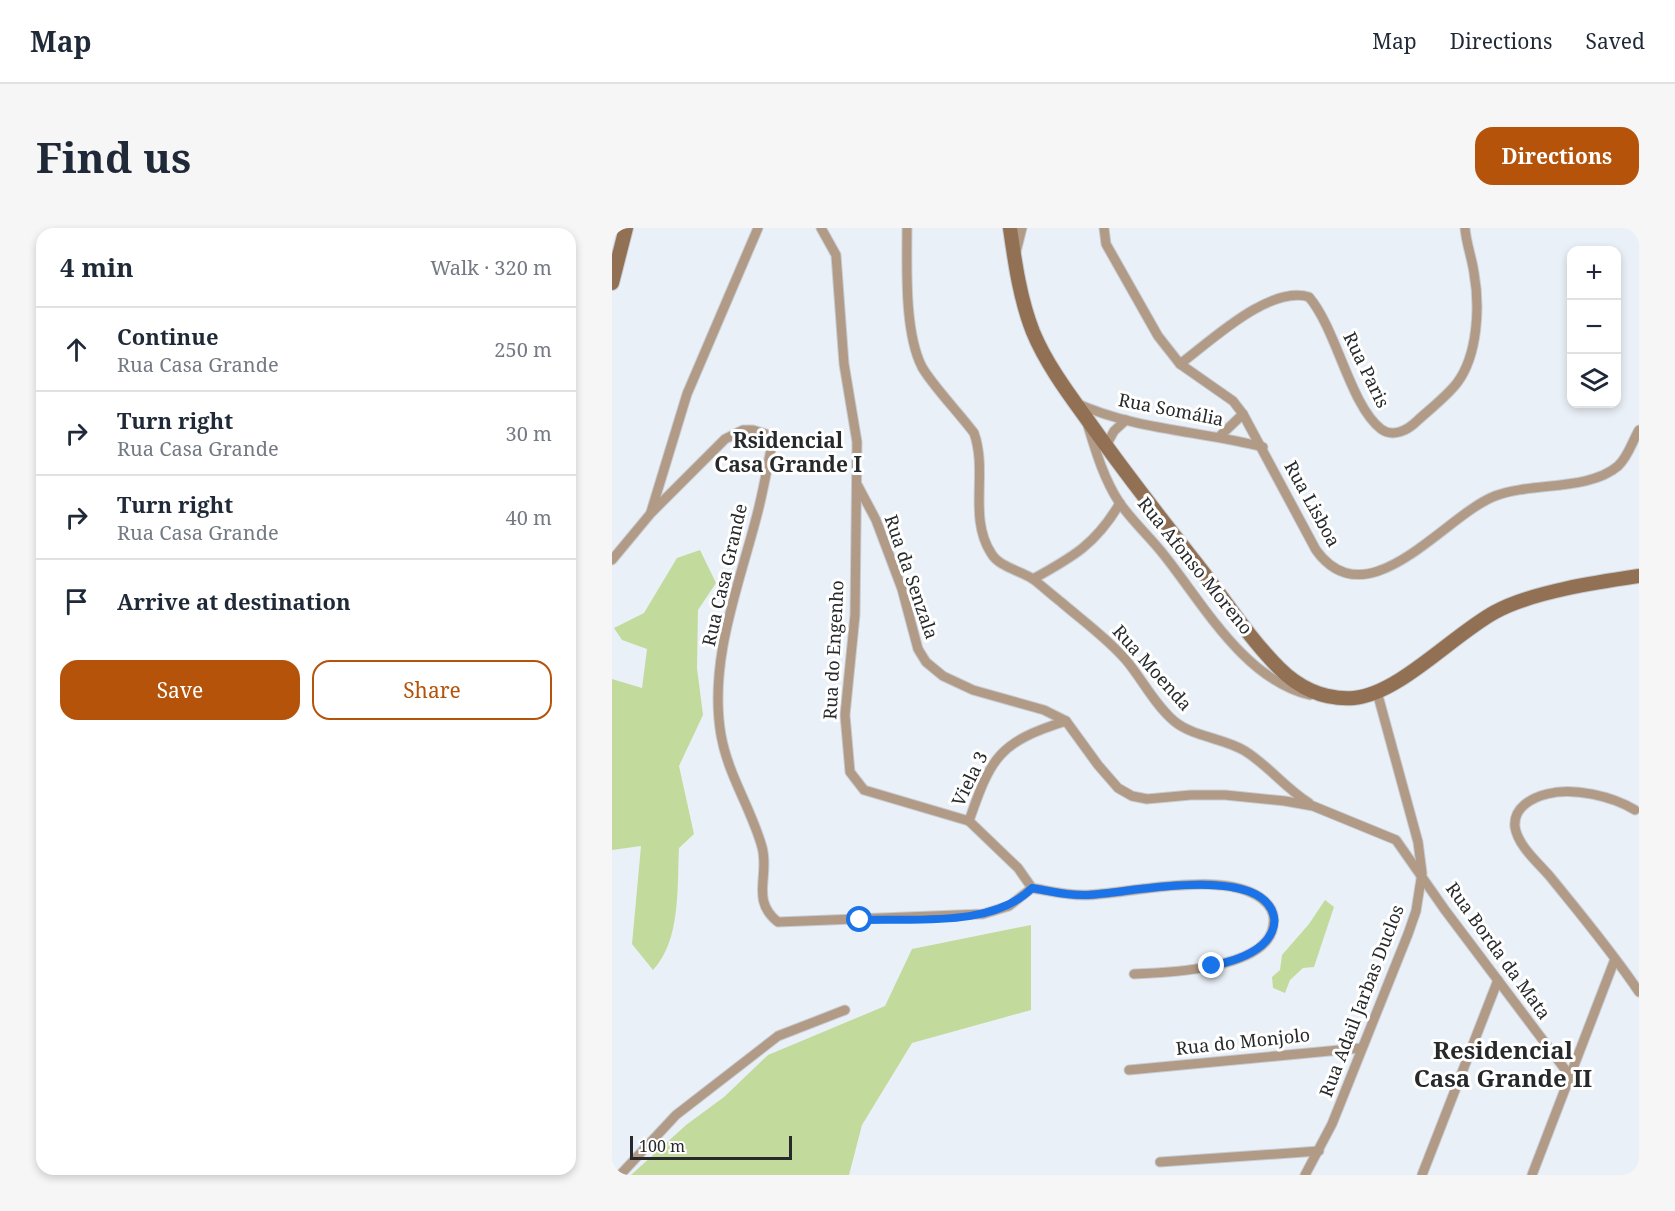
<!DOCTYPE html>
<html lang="en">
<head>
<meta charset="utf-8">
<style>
	body { margin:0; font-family:"Noto Serif",serif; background:#f6f6f7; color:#1f2937 }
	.controls { position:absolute; right:18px; top:18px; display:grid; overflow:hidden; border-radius:12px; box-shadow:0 3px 9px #0003 }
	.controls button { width:54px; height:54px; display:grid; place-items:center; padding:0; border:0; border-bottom:2px solid #e0e1e3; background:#fff; color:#1f2937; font:30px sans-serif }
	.scale { position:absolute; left:18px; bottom:15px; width:162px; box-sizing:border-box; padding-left:6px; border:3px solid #27292b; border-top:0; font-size:16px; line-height:21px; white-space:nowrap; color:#27292b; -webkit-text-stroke:4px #fff; paint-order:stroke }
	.stop { position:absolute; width:18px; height:18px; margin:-14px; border:4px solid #1a73e8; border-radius:50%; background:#fff }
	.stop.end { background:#1a73e8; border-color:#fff; box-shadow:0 2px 6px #0008 }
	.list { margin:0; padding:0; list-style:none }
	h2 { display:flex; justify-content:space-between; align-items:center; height:78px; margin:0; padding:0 24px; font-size:26px }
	h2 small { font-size:20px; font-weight:400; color:#747a83 }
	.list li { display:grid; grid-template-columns:39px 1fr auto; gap:18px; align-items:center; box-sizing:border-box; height:84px; padding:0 24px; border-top:2px solid #e0e1e3 }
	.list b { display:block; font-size:22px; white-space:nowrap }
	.list p { margin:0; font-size:20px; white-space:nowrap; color:#747a83 }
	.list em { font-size:20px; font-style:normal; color:#747a83 }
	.actions { display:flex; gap:12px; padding:18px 24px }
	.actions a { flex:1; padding:14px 0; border:2px solid #b45309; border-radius:18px; text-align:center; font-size:21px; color:#b45309 }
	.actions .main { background:#b45309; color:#fff }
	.icon { flex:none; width:33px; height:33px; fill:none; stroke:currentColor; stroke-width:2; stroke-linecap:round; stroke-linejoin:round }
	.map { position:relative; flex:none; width:1027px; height:947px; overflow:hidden; border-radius:18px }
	header { display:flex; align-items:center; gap:36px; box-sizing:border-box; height:84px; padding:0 30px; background:#fff; border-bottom:2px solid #e0e1e3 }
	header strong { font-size:28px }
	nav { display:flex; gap:33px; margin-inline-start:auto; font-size:21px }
	.intro { display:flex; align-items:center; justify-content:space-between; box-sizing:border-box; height:144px; padding:0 36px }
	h1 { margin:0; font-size:42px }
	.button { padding:15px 27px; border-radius:18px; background:#b45309; color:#fff; font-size:21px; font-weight:700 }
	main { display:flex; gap:36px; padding:0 36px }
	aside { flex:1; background:#fff; border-radius:18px; box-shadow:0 3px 9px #0003 }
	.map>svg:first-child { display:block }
	.green { fill:#c2db9d }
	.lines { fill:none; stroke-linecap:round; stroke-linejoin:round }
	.minor-casing { stroke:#c7ccd2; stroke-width:11 }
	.secondary-casing { stroke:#c7ccd2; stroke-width:16 }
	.minor { stroke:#b19a86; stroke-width:9 }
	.secondary { stroke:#927053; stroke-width:14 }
	.route { stroke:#1a73e8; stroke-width:8 }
	.labels { text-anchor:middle; stroke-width:6; stroke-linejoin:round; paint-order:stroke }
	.street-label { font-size:18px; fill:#27292b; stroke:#fff }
	.quarter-label { font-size:21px; font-weight:bold; fill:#27292b; stroke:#fff }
	.district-label { font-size:24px; font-weight:bold; fill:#27292b; stroke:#fff }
</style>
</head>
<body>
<header>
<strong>Map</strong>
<nav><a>Map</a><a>Directions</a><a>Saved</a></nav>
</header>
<div class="intro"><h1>Find us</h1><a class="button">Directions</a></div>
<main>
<aside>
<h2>4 min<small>Walk · 320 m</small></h2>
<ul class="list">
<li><svg class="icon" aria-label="ahead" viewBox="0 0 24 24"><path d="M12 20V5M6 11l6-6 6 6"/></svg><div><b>Continue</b><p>Rua Casa Grande</p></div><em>250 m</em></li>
<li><svg class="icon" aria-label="right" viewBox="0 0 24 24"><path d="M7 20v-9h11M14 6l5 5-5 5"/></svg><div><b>Turn right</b><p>Rua Casa Grande</p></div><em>30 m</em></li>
<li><svg class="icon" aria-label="right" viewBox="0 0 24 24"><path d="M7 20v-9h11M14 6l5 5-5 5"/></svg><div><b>Turn right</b><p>Rua Casa Grande</p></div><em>40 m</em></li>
<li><svg class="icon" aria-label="arrive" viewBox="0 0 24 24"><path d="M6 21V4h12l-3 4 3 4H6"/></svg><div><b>Arrive at destination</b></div></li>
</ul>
<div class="actions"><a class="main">Save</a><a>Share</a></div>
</aside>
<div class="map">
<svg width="1027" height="947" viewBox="0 0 1027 947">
	<rect width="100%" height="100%" fill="#eaf0f7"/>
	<!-- green -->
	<g class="green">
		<path d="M88 322 104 355 86 382 85 440 91 487 67 538 82 606 67 620C65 660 69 712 41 742L20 716 29 618 0 622V451L30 460 35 421 10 412 2 400 32 385 65 330Z"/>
		<polygon points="713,672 722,679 702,739 691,740 678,752 673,765 661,760 660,749 668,742 670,727 697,696"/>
		<polygon points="419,697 419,782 300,815 250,897 237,947 19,947 74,897 112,869 156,827 273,778 300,721"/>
	</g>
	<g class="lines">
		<!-- minor casing -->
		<g class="minor-casing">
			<g id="minor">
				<polyline points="209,0 224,27 232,136 245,214 243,387 233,487 238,544 252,562 357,593 406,640 420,660"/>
				<path d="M295 0C295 38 292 104 310 139 320 157 348 186 362 205 376 244 356 289 379 325 387 339 407 342 421 351 430 358 440 367 449 374 471 393 495 410 514 432 530 451 543 477 562 493 581 509 612 510 633 523 657 538 673 560 697 575"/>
				<path d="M492 0 494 16 546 108 568 136 621 173 631 186 704 322C756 394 833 287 883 268 919 254 977 263 1006 238 1016 229 1020 214 1027 202"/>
				<polyline points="404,24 410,0"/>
				<path d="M568 136C599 113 657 57 697 69 725 102 738 177 769 201 781 210 796 202 805 193 818 181 834 169 845 155 866 127 868 78 862 45 860 30 854 15 853 0"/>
				<path d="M464 175C523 202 590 203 651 219"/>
				<path d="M476 198C484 224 492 251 507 274 520 293 538 309 552 327 592 377 632 451 698 467"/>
				<polyline points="608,208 631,186"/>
				<polyline points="494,218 502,203 514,192"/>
				<polyline points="246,258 264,292 290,361 306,421 314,434 331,448 361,462 432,482 454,493 486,537 506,560 520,568 535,571 579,567 613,567 673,573 701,578 784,612 833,682 958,848"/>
				<polyline points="39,284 75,166 146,0"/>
				<path d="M0 332 39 285 113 211 131 202H141L154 206 159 221C155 242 151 263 146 283 128 355 96 432 109 507 116 547 139 580 150 619 158 648 138 672 166 694L371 686 397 678 420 660"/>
				<path d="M421 351C461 329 484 316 508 275"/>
				<path d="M1023 582C1000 568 961 559 935 566 919 570 901 580 903 599 906 619 929 637 940 651 970 688 1001 725 1027 764"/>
				<path d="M357 593C379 529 387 514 454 493"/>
				<path d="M420 660C438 663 457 668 475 667 518 666 632 636 659 681 663 689 662 695 660 703 648 741 555 745 522 746"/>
				<polyline points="517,842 749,820"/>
				<polyline points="548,934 707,923"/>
				<polyline points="8,947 64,887 166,808 233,782"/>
				<polyline points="693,947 720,896 796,706 804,683 810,645 806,614 765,464"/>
				<polyline points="810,947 886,752"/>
				<polyline points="920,947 1003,731"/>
			</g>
		</g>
		<!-- secondary casing -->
		<g class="secondary-casing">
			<g id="secondary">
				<path d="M398 0C403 35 408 71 421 104 433 133 453 161 472 187 508 238 545 286 584 335 611 369 636 409 667 440 688 461 713 472 742 470 787 466 842 406 883 384 919 364 986 354 1027 348"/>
				<polyline points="0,55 14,0"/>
			</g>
		</g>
		<!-- minor -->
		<use href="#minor" class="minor"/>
		<!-- secondary -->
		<use href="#secondary" class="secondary"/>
	</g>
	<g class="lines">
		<!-- route -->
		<path class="route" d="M248 692C301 690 381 700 420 660 438 663 456 668 474 667 513 666 651 634 662 689 664 699 658 710 650 717 636 729 617 734 600 738"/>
	</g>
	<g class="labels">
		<!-- street labels -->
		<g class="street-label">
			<text transform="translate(754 142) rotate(64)" y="6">Rua Paris</text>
			<text transform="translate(559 182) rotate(11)" y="6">Rua Somália</text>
			<text transform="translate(700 276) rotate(61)" y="6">Rua Lisboa</text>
			<text transform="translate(583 338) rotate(51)" y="6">Rua Afonso Moreno</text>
			<text transform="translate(113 347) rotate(-77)" y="6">Rua Casa Grande</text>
			<text transform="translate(299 349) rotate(71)" y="6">Rua da Senzala</text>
			<text transform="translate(222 422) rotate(-87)" y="6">Rua do Engenho</text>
			<text transform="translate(540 440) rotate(48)" y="6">Rua Moenda</text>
			<text transform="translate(358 551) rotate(-64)" y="6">Viela 3</text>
			<text transform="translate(886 723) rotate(54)" y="6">Rua Borda da Mata</text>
			<text transform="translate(750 773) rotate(-69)" y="6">Rua Adail Jarbas Duclos</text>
			<text transform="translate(631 814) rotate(-6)" y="6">Rua do Monjolo</text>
		</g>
		<!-- quarter labels -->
		<g class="quarter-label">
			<text x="176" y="220">Rsidencial<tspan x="176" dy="24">Casa Grande I</tspan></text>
		</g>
		<!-- district labels -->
		<g class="district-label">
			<text x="891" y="831">Residencial<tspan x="891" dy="28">Casa Grande II</tspan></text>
		</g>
	</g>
</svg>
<div class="controls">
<button>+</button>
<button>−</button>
<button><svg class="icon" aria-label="layers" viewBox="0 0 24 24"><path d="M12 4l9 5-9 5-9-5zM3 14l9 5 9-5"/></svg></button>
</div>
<div class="scale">100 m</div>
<div class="stop" style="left:248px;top:692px"></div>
<div class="stop end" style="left:600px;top:738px"></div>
</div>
</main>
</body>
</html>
